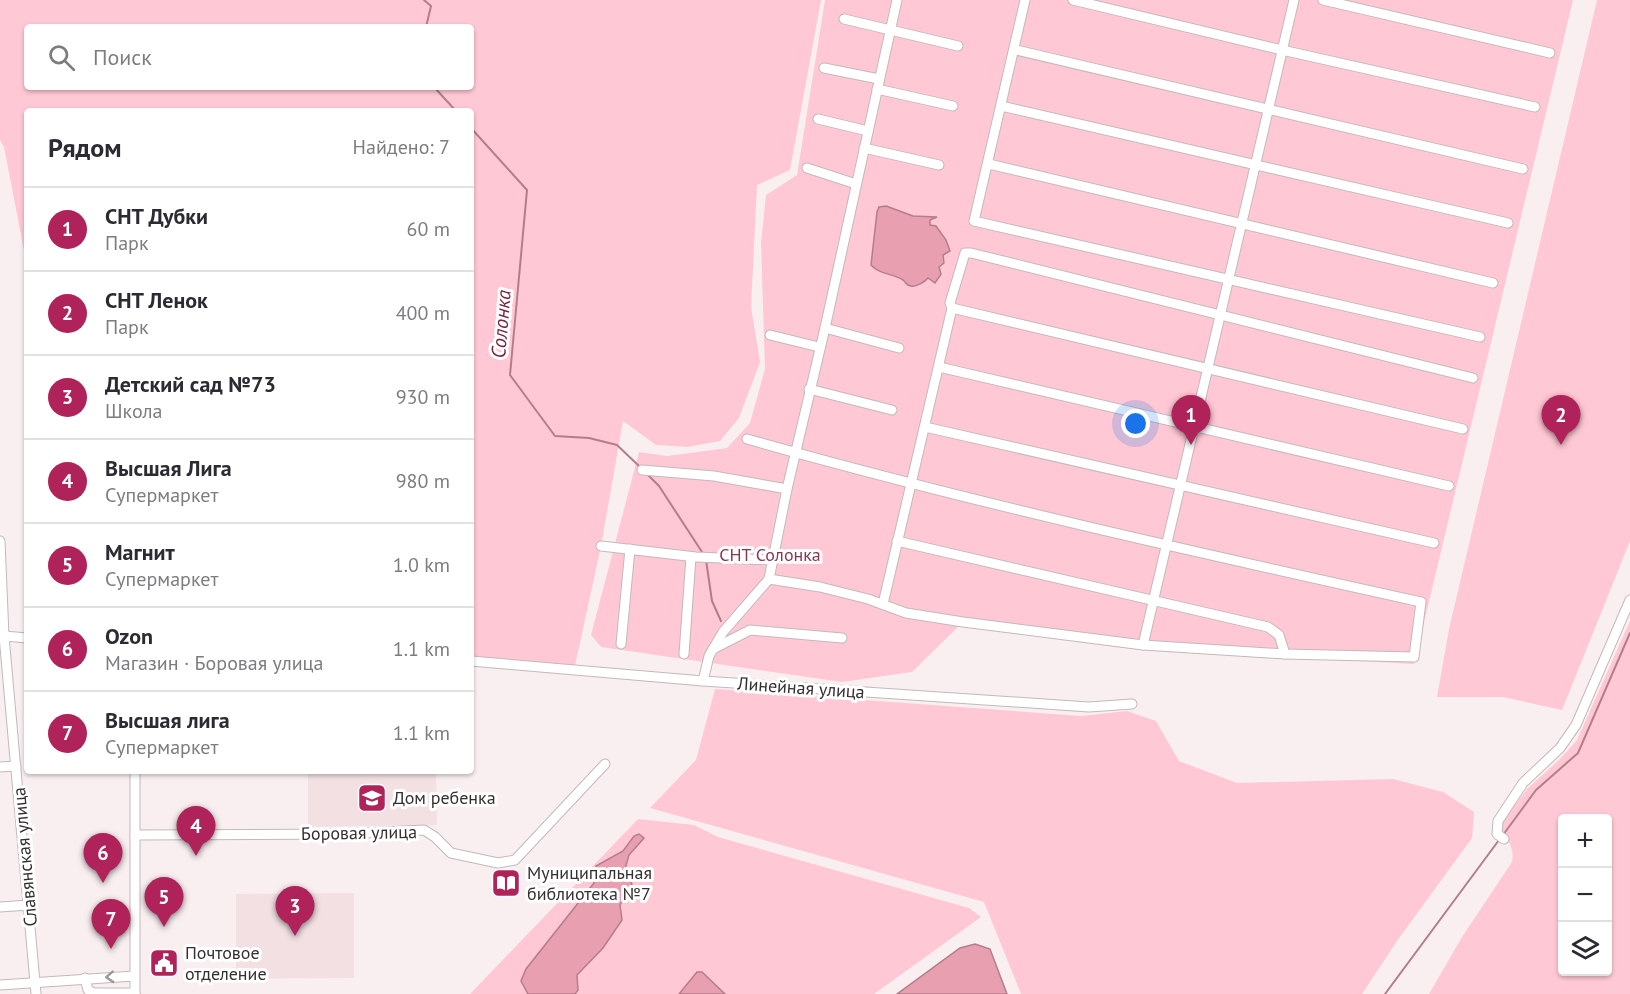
<!DOCTYPE html>
<html lang="ru">
<head>
<meta charset="utf-8">
<style>
	body { margin:0; font-family:"PT Sans",sans-serif; background:#f2f2f3; color:#2b2b33 }
	.controls { position:absolute; right:18px; bottom:18px; display:grid; overflow:hidden; border-radius:6px; box-shadow:0 2px 4px #0004 }
	.controls button { width:54px; height:54px; display:grid; place-items:center; padding:0; border:0; border-bottom:2px solid #e1e1e2; background:#fff; color:#2b2b33; font:30px sans-serif }
	.you { position:absolute; left:1136px; top:424px; width:21px; height:21px; margin:-15px; border:4px solid #fff; border-radius:50%; background:#1a73e8; box-shadow:0 0 0 9px #1a73e833 }
	.badge { display:grid; place-items:center; width:39px; height:39px; border-radius:50%; background:#b0225a; color:#fff; font-size:20px; font-weight:700 }
	.pin { position:absolute; translate:-50% -50px; filter:drop-shadow(0 2px 3px #0008) }
	.pin::after { content:''; position:absolute; top:32px; width:21px; height:18px; background:inherit; clip-path:polygon(0 0,100% 0,50% 100%) }
	.list { margin:0; padding:0; list-style:none }
	h2 { display:flex; justify-content:space-between; align-items:center; height:78px; margin:0; padding:0 24px; font-size:26px }
	h2 small { font-size:20px; font-weight:400; color:#7c7c81 }
	.list li { display:grid; grid-template-columns:39px 1fr auto; gap:18px; align-items:center; box-sizing:border-box; height:84px; padding:0 24px; border-top:2px solid #e1e1e2 }
	.list b { display:block; font-size:22px; white-space:nowrap }
	.list p { margin:0; font-size:20px; white-space:nowrap; color:#7c7c81 }
	.list em { font-size:20px; font-style:normal; color:#7c7c81 }
	.icon { flex:none; width:33px; height:33px; fill:none; stroke:currentColor; stroke-width:2; stroke-linecap:round; stroke-linejoin:round }
	.map { position:relative; flex:none; width:1630px; height:994px; overflow:hidden }
	.search { position:absolute; background:#fff; box-shadow:0 2px 4px #0004; left:24px; top:24px; width:450px; height:66px; display:flex; align-items:center; gap:15px; box-sizing:border-box; padding:0 21px; border-radius:6px; color:#7c7c81; font-size:22px }
	.panel { position:absolute; background:#fff; box-shadow:0 2px 4px #0004; left:24px; top:108px; width:450px; height:666px; border-radius:6px }
	.map>svg:first-child { display:block }
	.built { fill:#f2e0e3 }
	.green { fill:#ffc8d4; fill-rule:evenodd }
	.water { fill:#e8a0b1; stroke:#b27e8b; stroke-width:1.5 }
	.lines { fill:none; stroke-linecap:round; stroke-linejoin:round }
	.stream { stroke:#b27e8b; stroke-width:2 }
	.minor-casing { stroke:#c2b9ba; stroke-width:11 }
	.minor { stroke:#fff; stroke-width:9 }
	.oneway { stroke:#9a9898 }
	.labels { text-anchor:middle; stroke-width:6; stroke-linejoin:round; paint-order:stroke }
	.park-label { font-size:18px; fill:#8a3650; stroke:#fff }
	.street-label { font-size:18px; fill:#343031; stroke:#fff }
	.poi-label { font-size:18px; fill:#343031; stroke:#fff; text-anchor:start }
	.water-label { font-size:20px; font-style:italic; fill:#772540; stroke:#fff }
</style>
</head>
<body>
<div class="map">
<svg width="1630" height="994" viewBox="0 0 1630 994">
	<rect width="100%" height="100%" fill="#f9eff1"/>
	<!-- built -->
	<g class="built">
		<polygon points="308,771 436,771 437,825 308,827"/>
		<polygon points="354,893 354,978 236,979 236,894"/>
	</g>
	<!-- green -->
	<g class="green">
		<path d="M0 0H821L790 170 757 185 751 307 760 362 739 418 720 441 688 447 656 445 623 421 601 546 574 670 471 661V111H27V266L4 147 0 140ZM27 27H471V87H27Z"/>
		<polygon points="825,0 1573,0 1414,664 1168,650 963,622 912,672 842,682 601,647 591,635 639,452 667,456 727,448 750,423 765,369 761,243 766,195 797,175"/>
		<polygon points="1597,0 1630,0 1630,541 1562,710 1503,697 1437,697 1449,629"/>
		<path d="M1630 621V994H1429L1462 937 1512 862C1515 847 1507 839 1498 828L1527 789 1559 760 1577 740ZM1562 818H1608V972H1562Z"/>
		<polygon points="715,689 1081,716 1127,711 1156,721 1179,761 1237,783 1393,779 1443,792 1474,812 1472,838 1397,941 1362,994 1021,994 984,902 650,808 696,760"/>
		<polygon points="638,819 694,825 718,837 969,908 981,917 874,994 470,994"/>
	</g>
	<!-- water -->
	<g class="water">
		<path d="M886 206 913 216 937 217 930 220V225L936 226 946 240 950 251 943 255 944 263 939 267 941 274 935 283 928 278C925 282 916 287 911 286 905 285 907 283 903 280 892 273 880 275 871 265L877 212 879 207Z"/>
		<polygon points="639,834 644,838 629,855 625,869 632,884 620,905 622,920 603,948 577,975 578,990 575,994 528,994 521,981 526,969 594,883 593,876 596,866 623,851 634,836"/>
		<polygon points="975,944 990,949 1007,994 897,994 960,948"/>
		<polygon points="697,972 702,972 725,994 679,994"/>
	</g>
	<g class="lines">
		<!-- stream -->
		<g class="stream">
			<polyline points="424,0 431,6 426,27"/>
			<polyline points="434,87 456,111"/>
			<polyline points="471,128 527,190 510,375 555,436 589,438 617,445 641,468"/>
			<polyline points="647,474 659,486 704,555"/>
			<polyline points="706,560 712,601 721,621"/>
			<polyline points="1503,835 1536,790 1578,753 1630,633"/>
			<polyline points="1385,994 1499,840"/>
		</g>
		<!-- minor casing -->
		<g class="minor-casing">
			<g id="minor">
				<polyline points="1025,0 974,221 1480,337"/>
				<polyline points="1073,0 1282,50 1535,107"/>
				<polyline points="1323,0 1550,53"/>
				<polyline points="844,19 958,46"/>
				<polyline points="1016,50 1523,169"/>
				<polyline points="824,68 879,79"/>
				<polyline points="877,89 953,106"/>
				<polyline points="1001,106 1508,223"/>
				<polyline points="818,119 868,131"/>
				<polyline points="864,148 939,165"/>
				<polyline points="989,164 1493,283"/>
				<polyline points="807,168 856,184"/>
				<polyline points="952,308 1463,429"/>
				<polyline points="825,328 899,348"/>
				<polyline points="770,335 819,347"/>
				<polyline points="939,367 1449,486"/>
				<polyline points="809,389 892,410"/>
				<polyline points="925,427 1434,543"/>
				<path d="M747 439C969 502 1195 552 1421 602L1414 657 1285 654 1279 635 1268 627 897 541"/>
				<polyline points="642,470 714,476 787,489"/>
				<polyline points="0,541 4,636 36,994"/>
				<polyline points="601,546 696,557 772,560"/>
				<polyline points="769,579 820,587 868,599 906,613 963,622 1143,645 1285,654"/>
				<polyline points="883,604 952,308 950,303 965,253 971,253 1473,378"/>
				<polyline points="0,633 4,636 27,638"/>
				<polyline points="621,644 630,549"/>
				<polyline points="1143,645 1294,0"/>
				<polyline points="713,649 750,630 842,638"/>
				<polyline points="684,654 691,557"/>
				<polyline points="471,661 703,681 1089,707 1132,704"/>
				<polyline points="703,681 709,656 723,632 769,579 787,489 825,328 897,0"/>
				<polyline points="0,767 16,766"/>
				<polyline points="135,771 135,994"/>
				<polyline points="135,835 345,834 424,830 435,837 451,853 498,863 515,860 605,764"/>
				<polyline points="1504,839 1497,834 1498,821 1523,783 1560,748 1576,725 1630,600"/>
				<polyline points="0,907 29,905"/>
				<polyline points="85,978 88,990 94,993 135,993"/>
				<polyline points="0,985 134,976"/>
			</g>
		</g>
		<!-- minor -->
		<use href="#minor" class="minor"/>
	</g>
	<!-- one-way arrows -->
	<defs><path id="oneway-chevron" d="M-2-3.5L2.5 0L-2 3.5" fill="none" stroke-width="1.6" stroke-linecap="round" stroke-linejoin="round" transform="scale(1.5)"/></defs>
	<use class="oneway" href="#oneway-chevron" transform="translate(110 977) rotate(177)"/>
	<!-- icons -->
	<defs>
		<g id="school-square" transform="scale(1.5)"><rect x="-9" y="-9" width="18" height="18" rx="4" fill="#b0225a" stroke="#fff"/><path d="M0-5L7-2L0 1L-7-2ZM-4 1L0 2.5L4 1V4Q0 6-4 4Z" fill="#fff"/></g>
		<g id="library-square" transform="scale(1.5)"><rect x="-9" y="-9" width="18" height="18" rx="4" fill="#b0225a" stroke="#fff"/><path d="M-6-4Q-3-5.5-.7-3.5V5Q-3 3-6 4ZM6-4Q3-5.5 .7-3.5V5Q3 3 6 4Z" fill="#fff"/></g>
		<g id="civic-square" transform="scale(1.5)"><rect x="-9" y="-9" width="18" height="18" rx="4" fill="#b0225a" stroke="#fff"/><path d="M-.6-6.5H3V-4.5H.6V-3L4-1V1h2V6H-6V1h2V-1L-.6-3ZM-1.2 2.5V6h2.4V2.5Z" fill="#fff"/></g>
	</defs>
	<g fill-rule="evenodd">
		<use href="#school-square" x="372" y="798"/>
		<use href="#library-square" x="506" y="883"/>
		<use href="#civic-square" x="164" y="963"/>
	</g>
	<g class="labels">
		<!-- park labels -->
		<g class="park-label">
			<text x="770" y="561">СНТ Солонка</text>
		</g>
		<!-- street labels -->
		<g class="street-label">
			<text transform="translate(801 688) rotate(4)" y="6">Линейная улица</text>
			<text transform="translate(359 833) rotate(-1)" y="6">Боровая улица</text>
			<text transform="translate(25 857) rotate(-95)" y="6">Славянская улица</text>
		</g>
		<!-- poi labels -->
		<g class="poi-label">
			<text x="393" y="804">Дом ребенка</text>
			<text x="527" y="879">Муниципальная<tspan x="527" dy="21">библиотека №7</tspan></text>
			<text x="185" y="959">Почтовое<tspan x="185" dy="21">отделение</tspan></text>
		</g>
		<!-- water labels -->
		<g class="water-label">
			<text transform="translate(501 324) rotate(-85)" y="7">Солонка</text>
		</g>
	</g>
</svg>
<div class="controls">
<button>+</button>
<button>−</button>
<button><svg class="icon" aria-label="layers" viewBox="0 0 24 24"><path d="M12 4l9 5-9 5-9-5zM3 14l9 5 9-5"/></svg></button>
</div>
<div class="you"></div>
<div class="pin badge" style="left:1191px;top:445px">1</div>
<div class="pin badge" style="left:1561px;top:445px">2</div>
<div class="pin badge" style="left:295px;top:936px">3</div>
<div class="pin badge" style="left:196px;top:856px">4</div>
<div class="pin badge" style="left:164px;top:927px">5</div>
<div class="pin badge" style="left:103px;top:883px">6</div>
<div class="pin badge" style="left:111px;top:949px">7</div>
<div class="search"><svg class="icon" aria-label="search" viewBox="0 0 24 24"><circle cx="10" cy="10" r="6"/><path d="M15 15l6 6"/></svg>Поиск</div>
<section class="panel">
<h2>Рядом<small>Найдено: 7</small></h2>
<ul class="list">
<li><span class="badge">1</span><div><b>СНТ Дубки</b><p>Парк</p></div><em>60 m</em></li>
<li><span class="badge">2</span><div><b>СНТ Ленок</b><p>Парк</p></div><em>400 m</em></li>
<li><span class="badge">3</span><div><b>Детский сад №73</b><p>Школа</p></div><em>930 m</em></li>
<li><span class="badge">4</span><div><b>Высшая Лига</b><p>Супермаркет</p></div><em>980 m</em></li>
<li><span class="badge">5</span><div><b>Магнит</b><p>Супермаркет</p></div><em>1.0 km</em></li>
<li><span class="badge">6</span><div><b>Ozon</b><p>Магазин · Боровая улица</p></div><em>1.1 km</em></li>
<li><span class="badge">7</span><div><b>Высшая лига</b><p>Супермаркет</p></div><em>1.1 km</em></li>
</ul>
</section>
</div>
</body>
</html>
